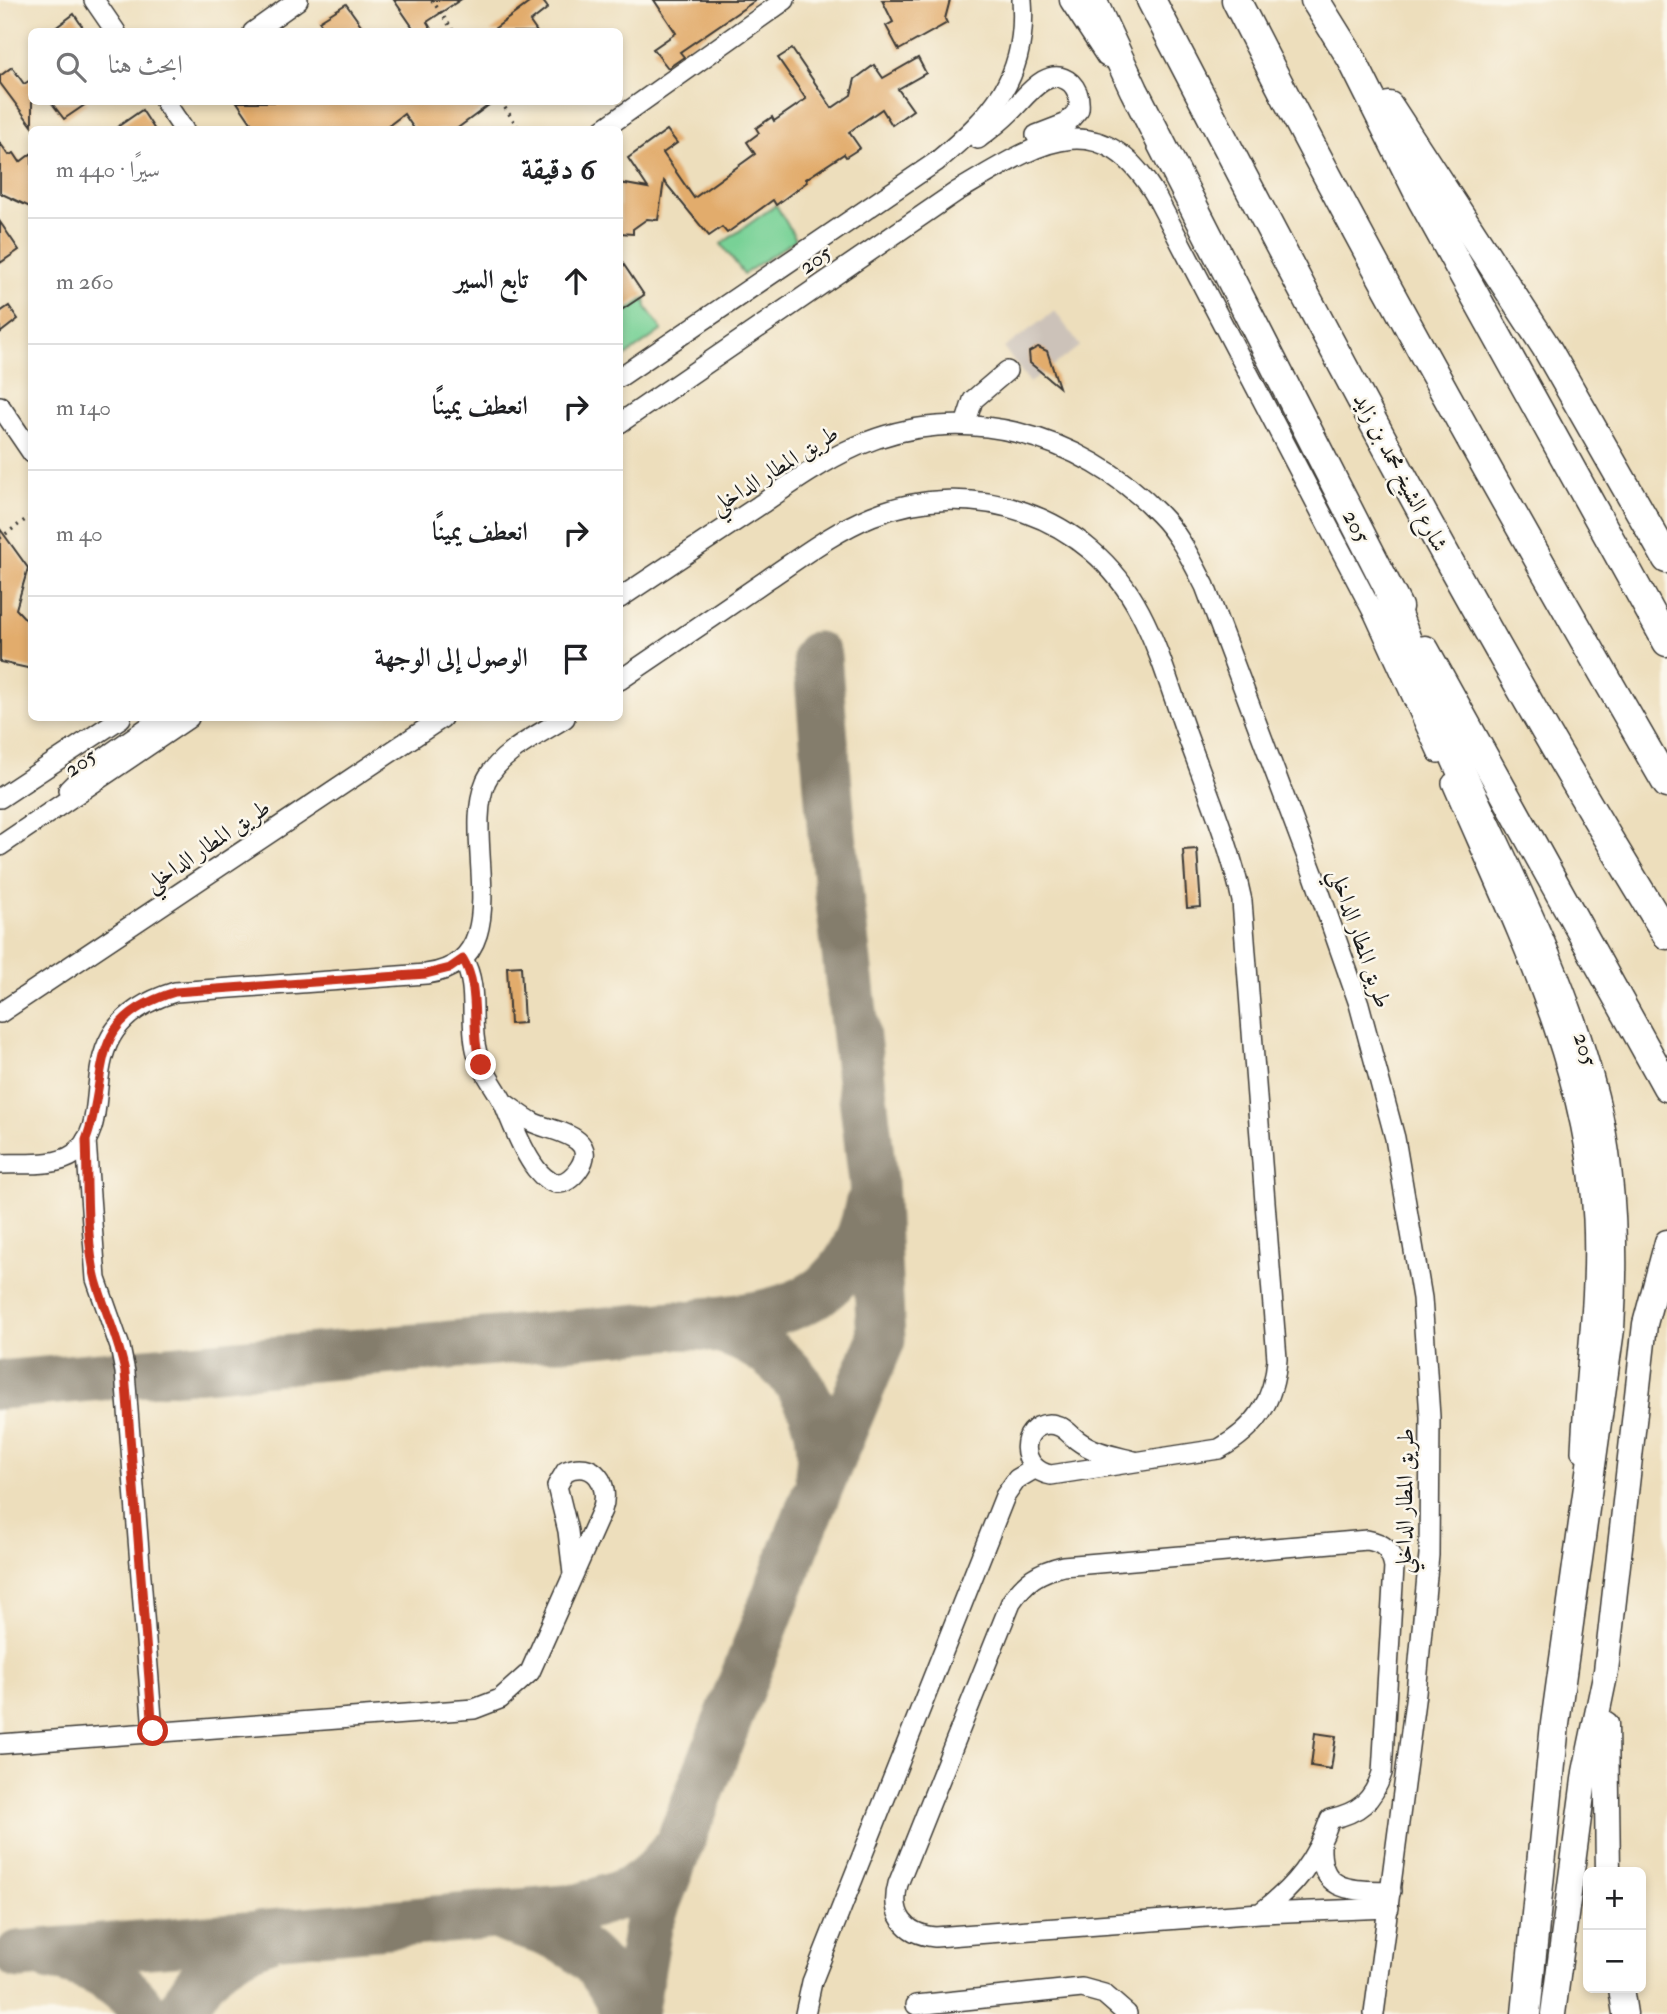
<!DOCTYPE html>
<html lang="ar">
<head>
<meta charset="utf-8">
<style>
	body { margin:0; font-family:"IM FELL Double Pica",Amiri,serif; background:#f2f2f2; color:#202124; direction:rtl }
	.controls { position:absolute; right:21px; bottom:21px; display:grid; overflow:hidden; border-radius:10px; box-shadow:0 4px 10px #0003 }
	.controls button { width:63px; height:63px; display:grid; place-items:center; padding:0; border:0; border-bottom:2px solid #e0e0e0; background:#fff; color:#202124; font:35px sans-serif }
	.stop { position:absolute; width:21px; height:21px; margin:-16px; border:5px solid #c8321e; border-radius:50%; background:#fff }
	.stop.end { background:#c8321e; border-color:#fff; box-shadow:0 2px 7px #0008 }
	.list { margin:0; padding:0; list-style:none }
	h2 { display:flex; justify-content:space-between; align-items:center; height:91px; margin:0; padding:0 28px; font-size:30px }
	h2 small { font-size:23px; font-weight:400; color:#757577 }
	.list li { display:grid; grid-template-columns:46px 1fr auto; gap:21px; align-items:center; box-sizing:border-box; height:126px; padding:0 28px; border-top:2px solid #e0e0e0 }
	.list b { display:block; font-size:26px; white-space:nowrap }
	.list em { font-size:23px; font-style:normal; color:#757577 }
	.icon { flex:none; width:38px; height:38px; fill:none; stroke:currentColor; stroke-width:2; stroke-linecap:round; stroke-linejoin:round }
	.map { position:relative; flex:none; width:1667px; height:2014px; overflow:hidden; direction:ltr }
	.search { position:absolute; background:#fff; box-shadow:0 4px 10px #0003; left:28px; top:28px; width:595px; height:77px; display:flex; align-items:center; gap:18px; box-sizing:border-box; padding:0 24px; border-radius:10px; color:#757577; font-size:26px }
	.panel { position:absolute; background:#fff; box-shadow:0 4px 10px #0003; left:28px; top:126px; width:595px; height:595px; border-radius:10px; direction:rtl }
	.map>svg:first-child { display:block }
	.industrial { fill:#ccc2b9 }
	.green { fill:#78d196; stroke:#4a7659; stroke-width:2 }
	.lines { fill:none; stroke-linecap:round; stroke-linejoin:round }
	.taxiway { stroke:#847d6c; stroke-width:49 }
	.building { fill:#e2ac6c }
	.minor-casing { stroke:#3b3934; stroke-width:22 }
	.major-casing { stroke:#3b3934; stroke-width:27 }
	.highway-casing { stroke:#3b3934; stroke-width:31 }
	.path { stroke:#3b3934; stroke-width:3.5; stroke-dasharray:2 5; stroke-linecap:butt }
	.minor { stroke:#fff; stroke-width:19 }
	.major { stroke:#fff; stroke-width:24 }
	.highway { stroke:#fff; stroke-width:28 }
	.route { stroke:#c8321e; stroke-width:9 }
	.labels { text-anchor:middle; stroke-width:5; stroke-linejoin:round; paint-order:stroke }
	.street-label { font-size:23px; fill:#1c1c1c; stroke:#fbf7ec }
</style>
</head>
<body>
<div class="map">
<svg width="1667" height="2014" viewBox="0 0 1667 2014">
	<rect width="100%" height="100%" fill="#fbf7ec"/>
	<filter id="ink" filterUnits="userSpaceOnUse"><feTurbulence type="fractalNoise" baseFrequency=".0143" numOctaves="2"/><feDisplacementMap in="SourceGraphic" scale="14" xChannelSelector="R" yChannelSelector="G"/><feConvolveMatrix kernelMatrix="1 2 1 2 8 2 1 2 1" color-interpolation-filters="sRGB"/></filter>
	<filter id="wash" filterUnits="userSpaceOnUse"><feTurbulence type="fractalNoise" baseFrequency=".00686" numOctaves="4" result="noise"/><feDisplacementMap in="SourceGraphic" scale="28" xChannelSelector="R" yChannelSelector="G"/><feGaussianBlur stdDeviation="1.57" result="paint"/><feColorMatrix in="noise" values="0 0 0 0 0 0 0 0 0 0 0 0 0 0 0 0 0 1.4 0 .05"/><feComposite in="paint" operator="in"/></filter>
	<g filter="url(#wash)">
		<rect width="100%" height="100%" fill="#eddebc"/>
		<!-- industrial -->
		<polygon class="industrial" points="1055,311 1080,346 1030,383 1004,348"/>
		<!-- green -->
		<g class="green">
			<polygon points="776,205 796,239 744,274 721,244"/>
			<polygon points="645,298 646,307 662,330 620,360 620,316"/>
		</g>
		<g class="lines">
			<!-- taxiway -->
			<g class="taxiway">
				<path d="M704 1322C790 1314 850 1301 869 1205"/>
				<path d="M0 1385 675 1325C688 1326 705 1325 718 1329 784 1347 830 1405 819 1474"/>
				<path d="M507 1920C568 1936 601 1952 625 2014"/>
				<path d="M19 1955 578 1908C619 1896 648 1889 673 1851"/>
				<path d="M50 1957C84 1960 128 1984 145 2014"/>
				<path d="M181 2014C198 1976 223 1954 262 1940"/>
				<polyline points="633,2014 649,1922 815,1496 881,1340 873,1181 832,835 817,656"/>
			</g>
		</g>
		<g id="blocks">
			<!-- building -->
			<g class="building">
				<polygon points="394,0 460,0 427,22 433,32 416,32"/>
				<polygon points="533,0 542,0 548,8 530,22 537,32 490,32"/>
				<polygon points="654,0 756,0 680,52 684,57 668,68 653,49 676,33"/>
				<polygon points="882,0 950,0 945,19 947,23 899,50 886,26 893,22"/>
				<polygon points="346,4 366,32 327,32 319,21"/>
				<polygon points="74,14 86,32 50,32"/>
				<polygon points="792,49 832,108 851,95 855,79 874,65 883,78 918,58 926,73 898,89 913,110 892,125 882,109 849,132 860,148 846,157 844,154 806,179 807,182 776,205 773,200 727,233 722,227 709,236 664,181 658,220 647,219 633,229 633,234 620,233 620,183 648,188 628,158 667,130 677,143 663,153 694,198 755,154 747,142 759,133 756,128 772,117 774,121 806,99 778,58"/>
				<polygon points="12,67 24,84 32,79 32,126 0,83 0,76"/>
				<polygon points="51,102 89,102 64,119"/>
				<polygon points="237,102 493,102 455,130 415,130 404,114 383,130 256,130"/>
				<polygon points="142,110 155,130 113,130"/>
				<polygon points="0,143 9,155 14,153 20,162 32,153 32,208 0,193"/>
				<polygon points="0,222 19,250 0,263"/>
				<polygon points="620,259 644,295 620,311"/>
				<polygon points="9,306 18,319 0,333 0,312"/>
				<polygon points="1038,347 1047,351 1059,387 1030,363 1029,352"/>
				<polygon points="0,529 28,568 16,609 32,626 32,669 0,662"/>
				<polygon points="1197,849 1201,907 1187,908 1183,850"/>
				<polygon points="521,966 524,1023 510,1024 507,967"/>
				<polygon points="1315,1733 1336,1736 1331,1769 1311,1766"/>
			</g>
		</g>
	</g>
	<g filter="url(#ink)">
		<use href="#blocks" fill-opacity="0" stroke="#3b3934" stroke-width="2"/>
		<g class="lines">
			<!-- minor casing -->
			<g class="minor-casing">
				<g id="minor">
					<polyline points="94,0 116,32"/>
					<polyline points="253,32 298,0"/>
					<polyline points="165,102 184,130"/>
					<polyline points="602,130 785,0"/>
					<path d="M978 139C988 131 999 123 1008 114 1023 101 1047 62 1071 83 1078 90 1080 99 1079 109L1067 123 1036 135"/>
					<path d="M620 377 936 162C992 115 1028 78 1022 0"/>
					<polyline points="0,406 32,453"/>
					<path d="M620 423 956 192C1033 147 1098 97 1157 198L1374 614 1438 753"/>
					<polyline points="965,425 973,400 1007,371"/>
					<path d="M620 598C665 568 711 537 757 507 789 485 821 462 857 446 961 400 1082 434 1159 514 1179 534 1192 561 1205 586L1313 873 1359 1004 1395 1138 1422 1298 1430 1417 1429 1555 1416 1693 1374 2014"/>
					<path d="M620 680C669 647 719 613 768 579 802 556 835 531 872 516 973 476 1089 514 1140 612 1160 650 1172 694 1187 735 1207 790 1230 844 1242 901L1277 1359C1274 1402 1256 1428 1219 1449L1051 1475C1019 1470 1018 1426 1049 1424 1062 1424 1068 1433 1077 1440 1094 1453 1115 1456 1134 1461"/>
					<path d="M1452 783C1513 924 1585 1064 1593 1219 1597 1298 1584 1374 1581 1452"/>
					<polyline points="68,790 91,767 161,718"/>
					<polyline points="0,798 121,718"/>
					<polyline points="0,846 189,718"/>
					<path d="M463 959C480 988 468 1022 477 1053 482 1072 496 1087 504 1104 513 1124 543 1217 578 1170 602 1136 551 1131 534 1123 523 1117 513 1109 503 1102"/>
					<polyline points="0,1013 442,718"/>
					<polyline points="86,1140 96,1279 120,1347 125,1372 153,1731"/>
					<path d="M0 1164C22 1163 56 1167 74 1154 123 1117 60 1027 175 992L426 974C521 961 460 841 486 781 499 753 540 734 565 718"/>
					<path d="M0 1744 474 1709 500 1699 530 1672 602 1510C611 1484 594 1459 566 1471L557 1486 568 1531 573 1574"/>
					<path d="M1321 1845C1319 1894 1353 1890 1391 1891"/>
					<path d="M1260 1913C1295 1887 1316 1860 1330 1819 1359 1813 1373 1801 1382 1773L1394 1567C1391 1550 1384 1543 1367 1540L1063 1566C1038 1572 1025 1581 1011 1602L898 1884C890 1914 904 1934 935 1937L1260 1913 1389 1908"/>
					<polyline points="916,2005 1082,1988 1104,1994 1127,2014"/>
					<polyline points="805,2014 812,1982 1005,1496 1017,1479 1034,1469"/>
				</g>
			</g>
			<!-- major casing -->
			<g class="major-casing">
				<g id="major">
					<polyline points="1072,0 1108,55"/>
					<polyline points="1606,1724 1608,1872"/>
					<polyline points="1621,1988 1625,2014"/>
					<polyline points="1553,2014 1585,1772 1606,1671 1645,1324 1667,1242"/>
				</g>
			</g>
			<!-- highway casing -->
			<g class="highway-casing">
				<g id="highway">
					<polyline points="1092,0 1134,90 1398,607"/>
					<path d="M1151 0C1315 316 1480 632 1667 935"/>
					<path d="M1236 0C1371 266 1518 526 1667 784"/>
					<polyline points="1315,0 1351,58 1422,200 1667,642"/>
					<polyline points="1389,106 1546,347 1667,559"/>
					<path d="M1389 592C1411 652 1434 711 1460 769 1510 877 1565 981 1594 1097 1613 1173 1615 1251 1610 1329L1555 1724 1526 2014"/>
					<polyline points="1425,650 1667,1087"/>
				</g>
			</g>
			<!-- path -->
			<g class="path">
				<polyline points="432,0 454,32"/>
				<polyline points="501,102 520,130"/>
				<polyline points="0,538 32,515"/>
			</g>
			<!-- minor -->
			<use href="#minor" class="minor"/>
			<!-- major -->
			<use href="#major" class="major"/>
			<!-- highway -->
			<use href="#highway" class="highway"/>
		</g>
	</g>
	<g class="lines" filter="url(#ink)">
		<!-- route -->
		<path class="route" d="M153 1731 125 1372C119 1340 105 1312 96 1280 85 1236 88 1185 86 1140 111 1072 83 1020 175 992L426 974 450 968 463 959C482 990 469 1031 481 1065"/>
	</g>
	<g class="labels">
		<!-- street labels -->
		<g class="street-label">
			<text transform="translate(815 259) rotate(-34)" y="8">205</text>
			<text transform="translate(774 469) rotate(-32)" y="8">طريق المطار الداخلي</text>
			<text transform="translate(1401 472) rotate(62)" y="8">شارع الشيخ محمد بن زايد</text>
			<text transform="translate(1357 526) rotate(63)" y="8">205</text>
			<text transform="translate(80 762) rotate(-34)" y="8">205</text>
			<text transform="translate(207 845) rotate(-34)" y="8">طريق المطار الداخلي</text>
			<text transform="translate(1361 938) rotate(71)" y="8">طريق المطار الداخلي</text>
			<text transform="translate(1586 1049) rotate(73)" y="8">205</text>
			<text transform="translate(1404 1501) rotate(-89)" y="8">طريق المطار الداخلي</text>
		</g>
	</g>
</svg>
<div class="controls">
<button>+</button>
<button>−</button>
</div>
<div class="stop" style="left:153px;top:1731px"></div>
<div class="stop end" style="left:481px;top:1065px"></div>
<div class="search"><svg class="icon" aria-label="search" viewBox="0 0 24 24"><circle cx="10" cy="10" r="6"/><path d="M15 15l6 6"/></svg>ابحث هنا</div>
<section class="panel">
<h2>6 دقيقة<small>سيرًا · 440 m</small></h2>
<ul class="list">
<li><svg class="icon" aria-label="ahead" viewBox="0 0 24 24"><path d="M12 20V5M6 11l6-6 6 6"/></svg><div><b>تابع السير</b></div><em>260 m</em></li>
<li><svg class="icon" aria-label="right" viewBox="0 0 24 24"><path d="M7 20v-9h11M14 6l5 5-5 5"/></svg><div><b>انعطف يمينًا</b></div><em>140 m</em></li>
<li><svg class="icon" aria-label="right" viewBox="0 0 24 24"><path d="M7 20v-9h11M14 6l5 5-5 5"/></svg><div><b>انعطف يمينًا</b></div><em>40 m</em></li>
<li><svg class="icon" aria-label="arrive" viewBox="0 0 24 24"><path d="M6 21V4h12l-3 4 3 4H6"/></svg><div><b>الوصول إلى الوجهة</b></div></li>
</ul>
</section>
</div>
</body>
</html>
